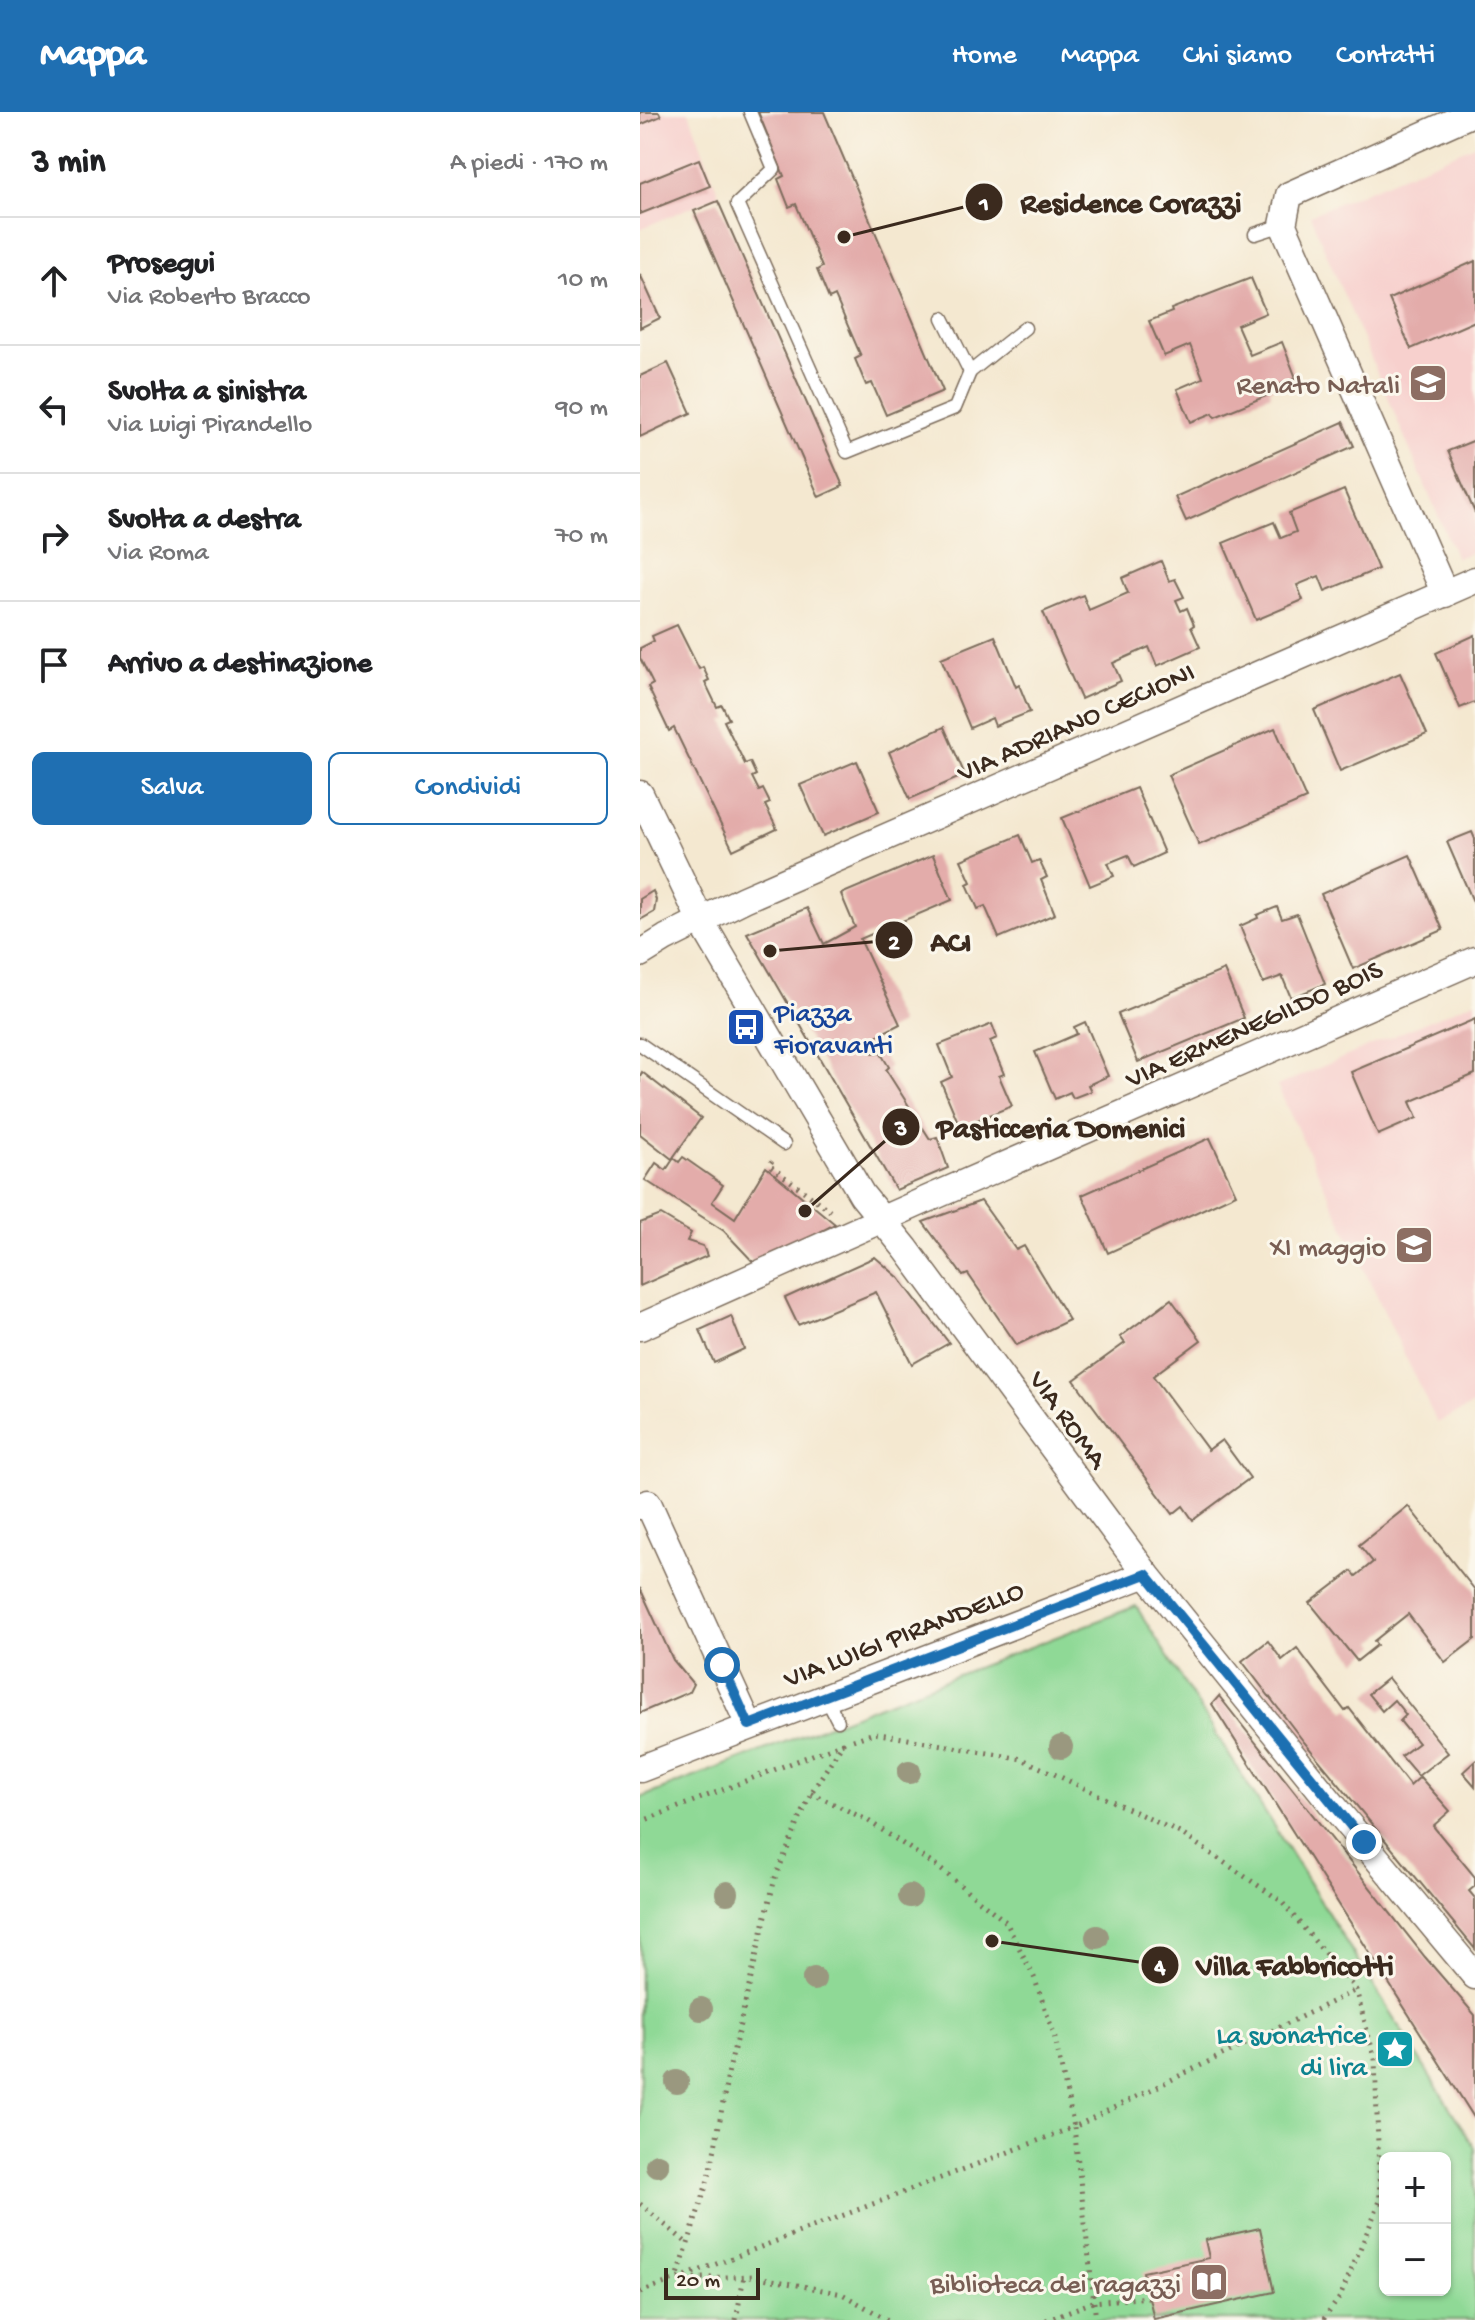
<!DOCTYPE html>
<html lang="it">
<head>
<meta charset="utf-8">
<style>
	body { margin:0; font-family:"Gochi Hand",sans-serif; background:#f6f6f6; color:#202124 }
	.controls { position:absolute; right:24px; bottom:24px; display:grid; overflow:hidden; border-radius:12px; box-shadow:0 2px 6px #0004 }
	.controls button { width:72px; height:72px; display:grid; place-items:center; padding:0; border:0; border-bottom:2px solid #e0e0e0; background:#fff; color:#202124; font:40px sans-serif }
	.scale { position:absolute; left:24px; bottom:20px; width:96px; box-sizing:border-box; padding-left:8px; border:4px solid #3b2a1e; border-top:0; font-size:22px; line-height:28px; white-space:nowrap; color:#3b2a1e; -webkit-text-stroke:6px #fbf7ec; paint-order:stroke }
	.stop { position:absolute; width:24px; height:24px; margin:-18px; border:6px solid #1f6fb2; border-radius:50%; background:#fff }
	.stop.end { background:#1f6fb2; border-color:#fff; box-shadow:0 2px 8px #0008 }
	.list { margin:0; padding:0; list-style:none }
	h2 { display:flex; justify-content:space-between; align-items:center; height:104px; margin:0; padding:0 32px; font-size:34px }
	h2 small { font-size:26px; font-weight:400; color:#757577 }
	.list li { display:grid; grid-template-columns:52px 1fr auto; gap:24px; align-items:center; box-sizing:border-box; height:128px; padding:0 32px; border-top:2px solid #e0e0e0 }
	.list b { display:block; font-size:30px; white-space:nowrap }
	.list p { margin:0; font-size:26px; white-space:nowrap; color:#757577 }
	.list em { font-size:26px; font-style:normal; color:#757577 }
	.actions { display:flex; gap:16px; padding:24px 32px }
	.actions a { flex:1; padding:18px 0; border:2px solid #1f6fb2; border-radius:12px; text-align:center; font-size:28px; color:#1f6fb2 }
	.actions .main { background:#1f6fb2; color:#fff }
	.icon { flex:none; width:44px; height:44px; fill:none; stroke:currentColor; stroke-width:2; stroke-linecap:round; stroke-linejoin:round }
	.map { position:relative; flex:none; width:835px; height:2208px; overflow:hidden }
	header { display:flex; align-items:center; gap:48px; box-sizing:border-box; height:112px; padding:0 40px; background:#1f6fb2; color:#fff }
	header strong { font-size:38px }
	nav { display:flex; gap:44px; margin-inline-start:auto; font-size:28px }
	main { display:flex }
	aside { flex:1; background:#fff }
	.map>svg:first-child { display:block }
	.built { fill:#f7d0cd }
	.green { fill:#8fd996; stroke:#65825a; stroke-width:2; fill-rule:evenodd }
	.building { fill:#e3acaa }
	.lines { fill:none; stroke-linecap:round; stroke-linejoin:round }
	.service-casing { stroke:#7c6c5c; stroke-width:15 }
	.minor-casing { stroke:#7c6c5c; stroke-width:29 }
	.path { stroke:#7c6c5c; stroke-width:5; stroke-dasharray:2 6; stroke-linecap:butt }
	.service { stroke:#fff; stroke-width:12 }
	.minor { stroke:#fff; stroke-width:26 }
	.tree { fill:#9a987f }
	.route { stroke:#1f6fb2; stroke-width:10 }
	.labels { text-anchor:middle; stroke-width:6; stroke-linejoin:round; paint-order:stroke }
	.education-label { font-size:28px; fill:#785e54; stroke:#fbf7ec; text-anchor:end }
	.street-label { font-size:28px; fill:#3b2a1e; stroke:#fbf7ec }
	.transit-label { font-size:28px; fill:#164399; stroke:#fbf7ec; text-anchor:start }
	.culture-label { font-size:28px; fill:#0d838f; stroke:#fbf7ec; text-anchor:end }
	.leader { fill:none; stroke:#3b2a1e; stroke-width:3 }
	.callout-dot { fill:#3b2a1e; stroke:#fbf7ec; stroke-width:3 }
	.mark-label { font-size:24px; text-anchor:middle; font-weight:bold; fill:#fff }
	.callout-label { font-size:30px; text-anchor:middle; font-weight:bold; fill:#3b2a1e; stroke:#fbf7ec; stroke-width:6; stroke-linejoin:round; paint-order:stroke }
</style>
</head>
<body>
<header>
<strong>Mappa</strong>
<nav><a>Home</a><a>Mappa</a><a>Chi siamo</a><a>Contatti</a></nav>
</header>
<main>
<aside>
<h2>3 min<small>A piedi · 170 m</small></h2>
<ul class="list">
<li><svg class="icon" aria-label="ahead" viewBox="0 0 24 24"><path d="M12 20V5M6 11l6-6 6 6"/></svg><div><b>Prosegui</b><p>Via Roberto Bracco</p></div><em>10 m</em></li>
<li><svg class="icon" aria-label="left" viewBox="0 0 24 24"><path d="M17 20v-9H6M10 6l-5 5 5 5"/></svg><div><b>Svolta a sinistra</b><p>Via Luigi Pirandello</p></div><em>90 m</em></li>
<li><svg class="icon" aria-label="right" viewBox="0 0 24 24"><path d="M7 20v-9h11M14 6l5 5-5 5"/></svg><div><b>Svolta a destra</b><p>Via Roma</p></div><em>70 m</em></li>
<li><svg class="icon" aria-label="arrive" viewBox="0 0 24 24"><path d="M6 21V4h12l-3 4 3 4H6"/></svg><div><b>Arrivo a destinazione</b></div></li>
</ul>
<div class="actions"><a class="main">Salva</a><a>Condividi</a></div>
</aside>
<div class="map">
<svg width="835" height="2208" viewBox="0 0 835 2208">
	<rect width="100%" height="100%" fill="#fbf7ec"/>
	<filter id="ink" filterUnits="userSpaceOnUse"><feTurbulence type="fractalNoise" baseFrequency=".0125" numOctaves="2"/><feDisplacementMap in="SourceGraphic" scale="16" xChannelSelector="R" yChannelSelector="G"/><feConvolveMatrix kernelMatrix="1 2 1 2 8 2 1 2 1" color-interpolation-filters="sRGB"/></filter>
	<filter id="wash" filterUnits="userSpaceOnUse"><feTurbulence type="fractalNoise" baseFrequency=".006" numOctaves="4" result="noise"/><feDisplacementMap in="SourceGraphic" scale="32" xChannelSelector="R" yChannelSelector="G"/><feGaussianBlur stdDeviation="1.8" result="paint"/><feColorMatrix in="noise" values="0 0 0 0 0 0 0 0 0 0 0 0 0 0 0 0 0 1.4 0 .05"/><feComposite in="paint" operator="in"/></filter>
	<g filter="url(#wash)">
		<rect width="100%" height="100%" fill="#f4e8d0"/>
		<!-- built -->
		<g class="built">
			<polygon points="0,0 49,0 79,83 0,117"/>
			<polygon points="835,33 835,439 816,446 670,103"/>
			<polygon points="835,889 835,1292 797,1311 637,974"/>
		</g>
		<!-- green -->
		<path class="green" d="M496 1494 835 2036V2208H0V1686ZM745 2046H805V2178H745Z"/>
		<g id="blocks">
			<!-- building -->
			<g class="building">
				<polygon points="0,0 19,0 21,4 0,13"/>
				<polygon points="113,0 184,0 303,279 246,303 232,271 226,273 215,247 221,244 195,184 189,187 177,158 182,155 156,92 149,95 138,67 144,64 119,2 114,4"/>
				<polygon points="59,47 70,74 0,102 0,71"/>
				<polygon points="78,89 203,374 179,385 54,99"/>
				<polygon points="835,149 835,209 771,237 749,187"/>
				<polygon points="0,162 20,206 0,216"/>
				<polygon points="611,166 626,201 597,213 610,243 642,230 656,266 629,277 631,282 575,305 573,301 551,310 537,277 563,266 550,233 524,244 509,209 532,200 531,197"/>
				<polygon points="28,251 51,301 0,325 0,264"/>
				<polygon points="703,310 714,334 546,409 535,385"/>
				<polygon points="835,328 835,401 808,339"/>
				<polygon points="704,378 738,457 685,479 679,464 657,473 663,488 616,508 583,431 634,410 641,426 656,420 649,401"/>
				<polygon points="521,449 529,469 535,467 544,485 536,488 541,499 547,496 554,513 551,515 560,535 517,554 509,535 473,551 481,569 441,587 403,500 443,483 449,498 488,481 482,466"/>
				<polygon points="37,513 59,557 63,555 69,568 65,570 77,595 82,593 89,607 84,609 105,652 110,650 116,663 112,665 119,679 123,677 130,691 125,693 137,717 93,738 34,616 29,619 8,575 13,572 0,546 0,536 14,529 12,524"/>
				<polygon points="835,523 835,590 820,596 796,541"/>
				<polygon points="355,524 376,575 379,573 390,600 355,614 352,606 330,616 301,546"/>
				<polygon points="760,561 787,622 700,659 674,598"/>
				<polygon points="304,615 325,663 270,687 249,640"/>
				<polygon points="635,616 666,687 559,733 528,663"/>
				<polygon points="217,649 239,700 183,724 160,673"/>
				<polygon points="496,676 524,741 494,755 488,743 468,751 474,764 450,774 422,706"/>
				<polygon points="832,720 835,727 835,794 807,730"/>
				<polygon points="380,723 392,751 399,748 407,765 401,768 415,802 359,826 345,794 338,797 327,772 331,770 321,748"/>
				<polygon points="293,743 312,788 220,827 260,912 227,929 233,941 240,940 249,955 246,958 290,1027 297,1025 308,1056 256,1078 107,821 167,796 184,832 215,815 201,782"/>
				<polygon points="770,743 803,818 713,857 681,782"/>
				<polygon points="13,779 16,788 14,800 0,808 0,787"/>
				<polygon points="637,795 642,807 657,802 685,872 651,886 642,864 623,871 600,814 618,806 617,803"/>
				<polygon points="584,858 604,906 498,950 478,902"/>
				<polygon points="835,907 835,962 770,990 777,1006 738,1023 711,960"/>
				<polygon points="445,910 468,964 448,973 451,979 433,986 430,980 415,987 395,940 437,922 434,915"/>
				<polygon points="352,912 357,926 350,929 364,962 359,964 372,994 320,1015 301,970 312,965 299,933"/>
				<polygon points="2,960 61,1006 32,1047 0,1022 0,964"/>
				<polygon points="570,1026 596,1082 468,1141 442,1083"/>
				<polygon points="43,1045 83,1073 72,1090 95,1106 126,1055 195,1112 117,1154 84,1119 5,1068 16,1051 26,1058 34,1046 39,1050"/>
				<polygon points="341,1089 376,1138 384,1134 429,1208 377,1233 328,1162 323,1164 283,1110"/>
				<polygon points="21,1103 51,1121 47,1129 63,1134 67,1144 0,1174 0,1111"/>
				<polygon points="235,1145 259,1166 309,1231 272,1252 236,1180 158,1213 145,1186"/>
				<polygon points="531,1187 561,1228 513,1264 568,1338 582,1328 610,1366 553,1408 543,1394 533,1402 434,1268 485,1231 480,1225"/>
				<polygon points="91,1204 104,1237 74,1251 60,1218"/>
				<polygon points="768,1394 835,1478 835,1527 805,1550 768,1502 734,1529 737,1533 717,1549 670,1491 712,1459 716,1464 733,1450 719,1433"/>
				<polygon points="0,1476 33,1548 53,1572 49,1580 0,1601"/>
				<polygon points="628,1529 642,1548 657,1536 705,1599 709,1596 770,1674 780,1665 810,1699 793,1714 835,1765 835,1774 829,1779 835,1786 835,1837 664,1630 602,1549"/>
				<polygon points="748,1566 808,1641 778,1664 761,1644 778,1631 760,1609 766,1603 754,1588 742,1599 728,1582"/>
				<polygon points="579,1584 785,1845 835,1903 835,2007 572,1592"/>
				<polygon points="835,1649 835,1674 823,1660"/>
				<polygon points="620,2116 634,2180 514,2207 503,2160 569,2146 565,2128"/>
			</g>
		</g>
	</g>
	<g filter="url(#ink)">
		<use href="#blocks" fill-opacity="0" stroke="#7c6c5c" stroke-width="2"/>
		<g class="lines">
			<!-- service casing -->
			<g class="service-casing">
				<g id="service">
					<polyline points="110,0 134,57 97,92 207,340 315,296 330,260"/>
					<polyline points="615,122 643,113"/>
					<polyline points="303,206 330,260 385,216"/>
					<polyline points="0,932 144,1032"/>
					<polyline points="185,1584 198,1609"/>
				</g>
			</g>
			<!-- minor casing -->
			<g class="minor-casing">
				<g id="minor">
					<polyline points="805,482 643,113 649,83 835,0"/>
					<polyline points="0,682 61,809 222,1083 266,1137 506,1462 700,1702 835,1864"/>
					<polyline points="0,842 26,826 104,787 835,468"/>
					<polyline points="0,1215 281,1090 835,848"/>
					<polyline points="0,1394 8,1391 109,1613"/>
					<polyline points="0,1657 506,1462"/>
				</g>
			</g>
			<!-- path -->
			<g class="path">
				<polyline points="132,1049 129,1053 190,1099"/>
				<polyline points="213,1628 234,1621 382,1647 542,1722 641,1789 716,1878 735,1947 740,2089 700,2185 683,2208"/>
				<polyline points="171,1681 227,1708 299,1756 366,1810 394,1865 414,1922 434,2015 716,1878"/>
				<polyline points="0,1710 203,1631 171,1681 135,1766 88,1962 71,2058 37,2167 434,2015 456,2208"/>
				<polyline points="0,2092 48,2132"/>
				<polyline points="0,2180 37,2167 113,2164 202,2182 248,2208"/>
				<polyline points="96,2208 104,2164"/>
				<polyline points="406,2208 453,2190 509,2185"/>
			</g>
			<!-- service -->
			<use href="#service" class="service"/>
			<!-- minor -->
			<use href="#minor" class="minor"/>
		</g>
		<!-- trees -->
		<g class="tree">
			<circle cx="421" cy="1635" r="12"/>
			<circle cx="269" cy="1660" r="12"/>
			<circle cx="87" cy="1781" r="12"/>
			<circle cx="270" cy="1784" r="12"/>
			<circle cx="457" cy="1825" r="12"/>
			<circle cx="174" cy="1867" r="12"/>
			<circle cx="61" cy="1897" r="12"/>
			<circle cx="37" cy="1970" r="12"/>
			<circle cx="17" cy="2053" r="12"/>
		</g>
	</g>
	<g class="lines" filter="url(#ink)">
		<!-- route -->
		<polyline class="route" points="82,1553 109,1613 506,1462 724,1730"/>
	</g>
	<!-- icons -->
	<defs>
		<g id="school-square" transform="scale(2)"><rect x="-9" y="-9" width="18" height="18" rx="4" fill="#8d6e63" stroke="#fbf7ec"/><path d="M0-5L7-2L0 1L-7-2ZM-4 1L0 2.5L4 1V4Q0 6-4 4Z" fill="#fff"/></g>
		<g id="bus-square" transform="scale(2)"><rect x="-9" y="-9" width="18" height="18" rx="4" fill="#1a4fb4" stroke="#fbf7ec"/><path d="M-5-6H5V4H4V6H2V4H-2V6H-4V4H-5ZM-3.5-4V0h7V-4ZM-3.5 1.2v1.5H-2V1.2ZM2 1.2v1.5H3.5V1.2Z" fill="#fff"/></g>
		<g id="sight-square" transform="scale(2)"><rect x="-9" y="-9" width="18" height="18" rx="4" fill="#0f9aa8" stroke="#fbf7ec"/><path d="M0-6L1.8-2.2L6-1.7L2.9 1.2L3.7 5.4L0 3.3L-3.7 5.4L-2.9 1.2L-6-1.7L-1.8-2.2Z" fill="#fff"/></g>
		<g id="library-square" transform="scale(2)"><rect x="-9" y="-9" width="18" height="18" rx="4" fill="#8d6e63" stroke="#fbf7ec"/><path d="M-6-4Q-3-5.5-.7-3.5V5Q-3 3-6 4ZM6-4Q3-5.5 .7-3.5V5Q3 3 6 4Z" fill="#fff"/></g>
	</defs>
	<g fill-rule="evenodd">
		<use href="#school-square" x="788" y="271"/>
		<use href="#bus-square" x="106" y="915"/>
		<use href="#school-square" x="774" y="1133"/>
		<use href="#sight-square" x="755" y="1937"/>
		<use href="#library-square" x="569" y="2170"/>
	</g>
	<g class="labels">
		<!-- education labels -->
		<g class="education-label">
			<text x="760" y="281">Renato Natali</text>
			<text x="746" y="1143">XI maggio</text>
			<text x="541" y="2180">Biblioteca dei ragazzi</text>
		</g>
		<!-- street labels -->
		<g class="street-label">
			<text transform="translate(435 608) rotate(-24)" y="10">VIA ADRIANO CECIONI</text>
			<text transform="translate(613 910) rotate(-24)" y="10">VIA ERMENEGILDO BOIS</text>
			<text transform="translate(430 1306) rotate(54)" y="10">VIA ROMA</text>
			<text transform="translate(263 1520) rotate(-21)" y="10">VIA LUIGI PIRANDELLO</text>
		</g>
		<!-- transit labels -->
		<g class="transit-label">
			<text x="134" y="909">Piazza<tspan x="134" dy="32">Fioravanti</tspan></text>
		</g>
		<!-- culture labels -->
		<g class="culture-label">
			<text x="727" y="1931">La suonatrice<tspan x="727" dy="32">di lira</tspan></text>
		</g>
	</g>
	<!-- callouts -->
	<path class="leader" d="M204 125L344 90M130 839L254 828M165 1099L261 1015M352 1829L520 1853"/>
	<g class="callout-dot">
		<circle cx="204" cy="125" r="8"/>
		<circle cx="130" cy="839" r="8"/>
		<circle cx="165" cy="1099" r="8"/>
		<circle cx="352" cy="1829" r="8"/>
		<circle cx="344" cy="90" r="20"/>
		<circle cx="254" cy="828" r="20"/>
		<circle cx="261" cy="1015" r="20"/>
		<circle cx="520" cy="1853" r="20"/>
	</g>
	<g class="mark-label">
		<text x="344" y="98">1</text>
		<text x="254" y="837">2</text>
		<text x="261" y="1023">3</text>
		<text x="520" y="1861">4</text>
	</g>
	<g class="callout-label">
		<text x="491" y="100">Residence Corazzi</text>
		<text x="311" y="839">ACI</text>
		<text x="421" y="1025">Pasticceria Domenici</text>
		<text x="655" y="1863">Villa Fabbricotti</text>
	</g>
</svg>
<div class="controls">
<button>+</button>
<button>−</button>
</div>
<div class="scale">20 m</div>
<div class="stop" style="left:82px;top:1553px"></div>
<div class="stop end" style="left:724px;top:1730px"></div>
</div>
</main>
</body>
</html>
